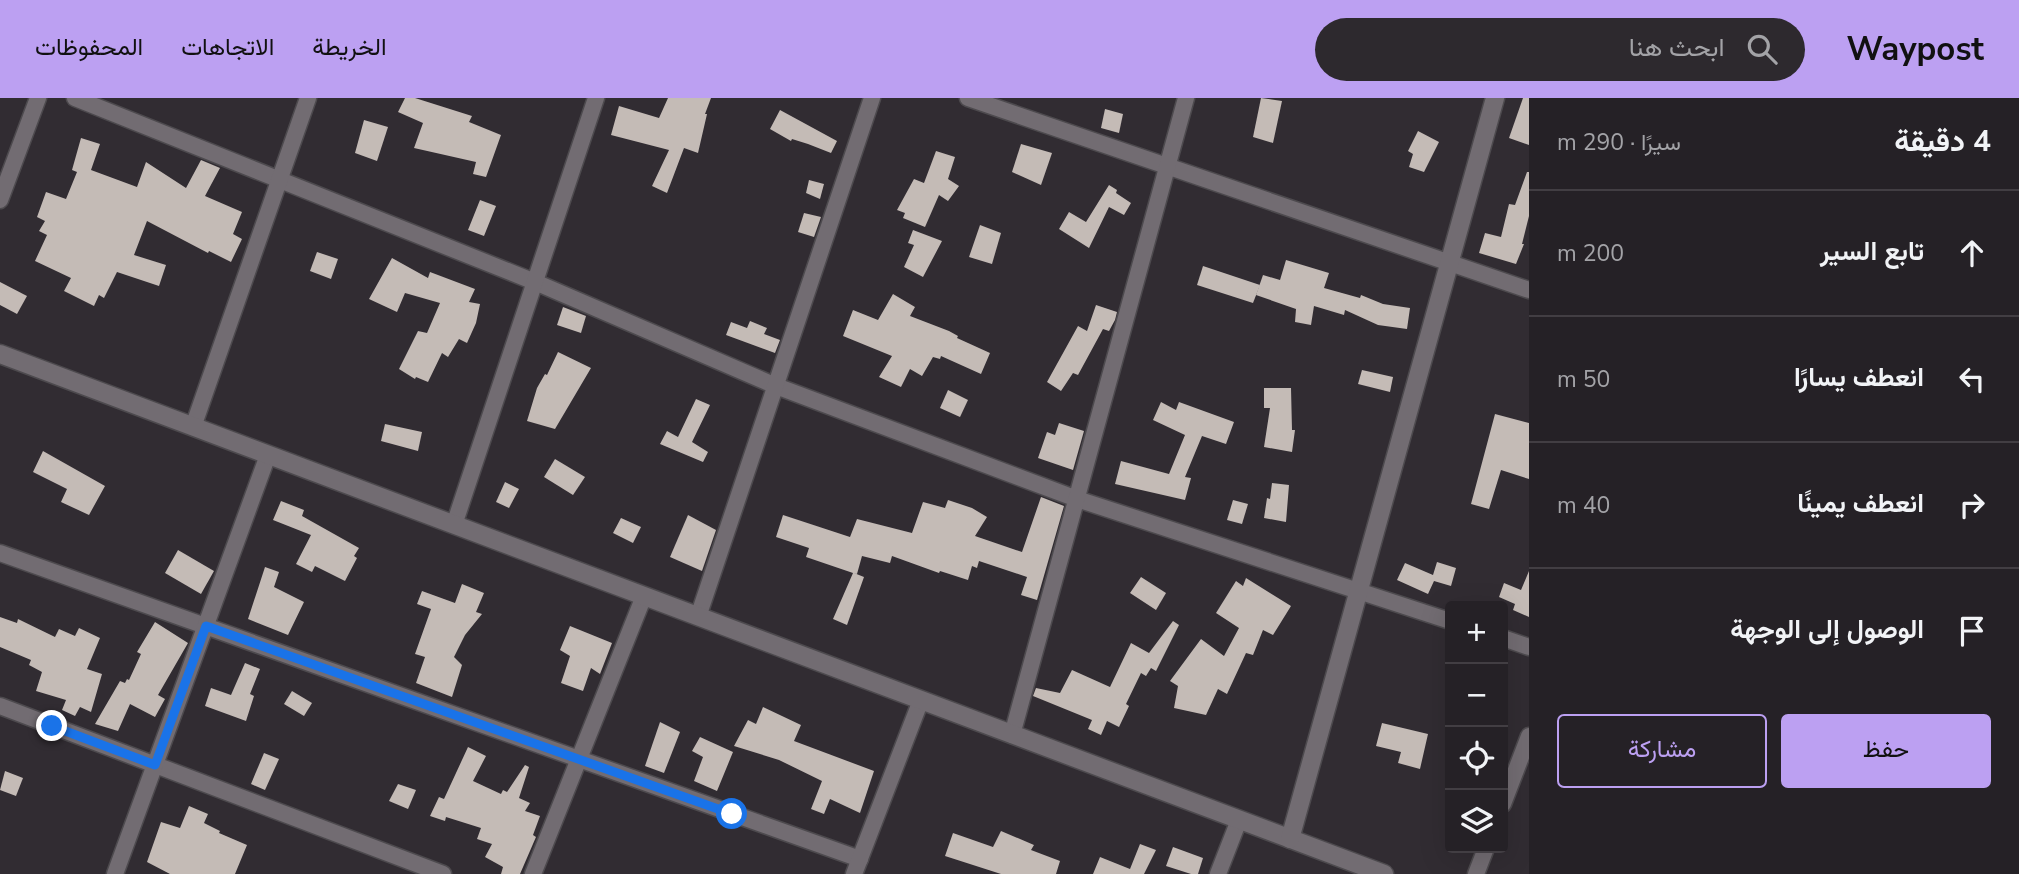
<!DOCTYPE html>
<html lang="ar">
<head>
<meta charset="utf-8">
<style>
	body { margin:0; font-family:"Nunito Sans",Vazirmatn,sans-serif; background:#2d292e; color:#f1f3f6; direction:rtl }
	.controls { position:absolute; right:21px; bottom:21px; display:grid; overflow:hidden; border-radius:7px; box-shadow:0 7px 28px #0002 }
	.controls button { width:63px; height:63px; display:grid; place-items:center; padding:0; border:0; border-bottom:2px solid #423e43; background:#252126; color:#f1f3f6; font:35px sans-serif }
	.stop { position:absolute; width:21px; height:21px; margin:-16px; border:5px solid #1a73e8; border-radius:50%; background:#fff }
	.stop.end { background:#1a73e8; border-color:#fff; box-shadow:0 2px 7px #0008 }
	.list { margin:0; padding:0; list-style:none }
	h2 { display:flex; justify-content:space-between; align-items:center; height:91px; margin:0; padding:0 28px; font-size:30px }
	h2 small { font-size:23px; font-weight:400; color:#a3a3a7 }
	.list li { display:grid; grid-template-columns:46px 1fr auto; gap:21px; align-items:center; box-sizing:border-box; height:126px; padding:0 28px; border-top:2px solid #423e43 }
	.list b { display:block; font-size:26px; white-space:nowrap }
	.list em { font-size:23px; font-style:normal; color:#a3a3a7 }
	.actions { display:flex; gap:14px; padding:21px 28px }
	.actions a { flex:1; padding:16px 0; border:2px solid #bca0f2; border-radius:7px; text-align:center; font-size:24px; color:#bca0f2 }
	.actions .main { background:#bca0f2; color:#111 }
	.icon { flex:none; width:38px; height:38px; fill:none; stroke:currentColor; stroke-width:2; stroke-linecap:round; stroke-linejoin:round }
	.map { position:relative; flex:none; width:1529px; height:776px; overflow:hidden; direction:ltr }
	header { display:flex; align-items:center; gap:42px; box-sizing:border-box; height:98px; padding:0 35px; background:#bca0f2; color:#111 }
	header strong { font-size:33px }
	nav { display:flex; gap:38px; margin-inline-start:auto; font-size:24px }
	.search { width:490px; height:63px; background:#2d292e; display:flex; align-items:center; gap:18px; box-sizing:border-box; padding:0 24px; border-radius:38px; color:#a3a3a7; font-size:26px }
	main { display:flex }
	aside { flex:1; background:#252126 }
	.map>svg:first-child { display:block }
	.building { fill:#c4bbb6 }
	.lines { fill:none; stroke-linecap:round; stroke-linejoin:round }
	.street-casing { stroke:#4d4a4e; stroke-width:19 }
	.secondary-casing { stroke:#4d4a4e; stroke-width:21 }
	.street { stroke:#726c72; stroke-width:16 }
	.secondary { stroke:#726c72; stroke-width:18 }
	.route { stroke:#1a73e8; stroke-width:9 }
</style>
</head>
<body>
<header>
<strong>Waypost</strong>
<div class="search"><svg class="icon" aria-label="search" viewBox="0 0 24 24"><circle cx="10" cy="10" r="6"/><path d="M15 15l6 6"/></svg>ابحث هنا</div>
<nav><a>الخريطة</a><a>الاتجاهات</a><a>المحفوظات</a></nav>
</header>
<main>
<aside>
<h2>4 دقيقة<small>سيرًا · 290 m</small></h2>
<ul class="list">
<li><svg class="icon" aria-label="ahead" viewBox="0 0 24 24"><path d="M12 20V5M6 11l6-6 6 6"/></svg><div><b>تابع السير</b></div><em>200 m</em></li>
<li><svg class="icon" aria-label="left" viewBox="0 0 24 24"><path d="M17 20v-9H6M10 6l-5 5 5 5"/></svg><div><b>انعطف يسارًا</b></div><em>50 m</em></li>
<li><svg class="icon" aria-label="right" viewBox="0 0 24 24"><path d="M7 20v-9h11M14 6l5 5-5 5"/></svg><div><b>انعطف يمينًا</b></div><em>40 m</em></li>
<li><svg class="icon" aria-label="arrive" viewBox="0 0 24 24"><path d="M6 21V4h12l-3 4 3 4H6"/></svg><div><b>الوصول إلى الوجهة</b></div></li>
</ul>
<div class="actions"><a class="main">حفظ</a><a>مشاركة</a></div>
</aside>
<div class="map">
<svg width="1529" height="776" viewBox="0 0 1529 776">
	<rect width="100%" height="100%" fill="#312c32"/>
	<!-- building -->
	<g class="building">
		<polygon points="405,0 415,0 472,18 469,24 501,37 486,79 473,76 476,64 414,50 423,25 398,14"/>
		<polygon points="668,0 711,0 705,16 707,16 698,55 684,50 667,95 652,88 669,52 611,37 619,8 659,20"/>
		<polygon points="1261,0 1282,3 1273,45 1253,39"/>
		<polygon points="1523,0 1529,0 1529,47 1509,40"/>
		<polygon points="1105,11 1123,16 1119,35 1101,30"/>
		<polygon points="780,12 837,43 831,55 808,46 792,41 791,43 770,31"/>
		<polygon points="364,22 388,29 377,63 355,55"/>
		<polygon points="1418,33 1439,44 1424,74 1409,69 1413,56 1408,53"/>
		<polygon points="81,40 100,46 91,72 137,89 146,64 186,90 201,62 220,70 205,98 242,114 233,136 242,141 231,164 209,153 208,155 147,123 134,157 166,167 159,188 117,174 104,200 99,197 94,208 64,193 71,180 35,163 47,137 39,133 45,123 37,119 46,94 66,101 77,74 72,72"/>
		<polygon points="1021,46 1052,55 1041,87 1012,74"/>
		<polygon points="936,53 955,59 948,81 959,88 948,103 939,97 925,129 903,120 905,115 897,112 914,81 924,85"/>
		<polygon points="1527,74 1529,74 1529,118 1522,146 1524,146 1516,166 1479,155 1485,135 1501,139 1509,106 1515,107"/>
		<polygon points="809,82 824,86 820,101 806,95"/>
		<polygon points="1109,87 1117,92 1116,95 1131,105 1124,117 1109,109 1089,150 1059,131 1069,114 1086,124"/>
		<polygon points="480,102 496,108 484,138 468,132"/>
		<polygon points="804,115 821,119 814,139 798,134"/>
		<polygon points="980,127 1001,135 992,166 969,159"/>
		<polygon points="913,132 942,143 923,179 904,169 914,147 908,145"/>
		<polygon points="317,154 338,161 331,181 310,173"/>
		<polygon points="392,160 428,180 430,174 475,191 469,204 480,206 476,225 467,245 459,241 448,259 442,255 428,284 416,279 415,281 399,271 418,233 427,235 440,205 405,195 397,214 369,201"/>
		<polygon points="1286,162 1329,175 1324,190 1360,200 1361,197 1383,206 1410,210 1407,231 1378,227 1345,212 1344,217 1314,208 1311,227 1295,224 1296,211 1256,197 1263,177 1280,182"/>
		<polygon points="1203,168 1260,187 1253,205 1197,187"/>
		<polygon points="0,184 27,198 17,216 0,207"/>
		<polygon points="893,196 915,209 910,218 949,233 958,238 957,240 990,255 981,276 941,258 940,261 933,259 922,278 910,271 901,289 879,279 892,258 843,238 853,212 878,222"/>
		<polygon points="1096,207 1117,214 1115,222 1109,233 1103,231 1078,277 1073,275 1061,293 1047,284 1078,228 1087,233"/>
		<polygon points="563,209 586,218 581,235 557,227"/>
		<polygon points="750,223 767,230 764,236 780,242 775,255 726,237 731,224 747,230"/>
		<polygon points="558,254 591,270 555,331 527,323 537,290 545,276 547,277"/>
		<polygon points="1362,272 1393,279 1390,294 1358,286"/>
		<polygon points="1264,290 1291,290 1292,332 1295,332 1292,354 1264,349 1270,310 1264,310"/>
		<polygon points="948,292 968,302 960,319 940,310"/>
		<polygon points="696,301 710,307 692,344 708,354 703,364 660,346 667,333 678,339"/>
		<polygon points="1161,304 1176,312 1179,304 1234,324 1226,346 1202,338 1185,379 1191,380 1185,402 1115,386 1121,363 1169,376 1185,337 1153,322"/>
		<polygon points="1495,316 1529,325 1529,381 1501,372 1489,411 1471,406"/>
		<polygon points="1059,325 1084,333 1073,372 1038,360 1047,334 1055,337"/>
		<polygon points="385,326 422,334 418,353 381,343"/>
		<polygon points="43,353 105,388 89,417 61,404 67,391 33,374"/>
		<polygon points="555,361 585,379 573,397 544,379"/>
		<polygon points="505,384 519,391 509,410 496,404"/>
		<polygon points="1272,385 1289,387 1286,424 1264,420 1267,400 1270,401"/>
		<polygon points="1041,399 1064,408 1037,502 1021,497 1027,479 979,463 977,470 972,468 968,482 940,473 939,475 892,458 890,465 862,458 857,476 854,475 864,479 847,527 833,521 853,475 806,459 809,450 776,439 783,417 850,439 857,421 912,435 923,404 945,410 948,402 972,410 987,419 975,438 1022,454"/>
		<polygon points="1233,402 1248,406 1242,426 1227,422"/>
		<polygon points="281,403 304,412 302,418 359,450 354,458 357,460 345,483 315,468 312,474 296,466 311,437 273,422"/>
		<polygon points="688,417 716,432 702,473 670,459"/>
		<polygon points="621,420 641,429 633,445 613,435"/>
		<polygon points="178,452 214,473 201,496 165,475"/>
		<polygon points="1437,464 1456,470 1451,488 1434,483 1428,496 1397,482 1405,465 1433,477"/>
		<polygon points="265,469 279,474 274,489 304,504 288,537 248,521"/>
		<polygon points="1529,473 1529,519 1513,512 1515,506 1499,499 1504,485 1521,492"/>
		<polygon points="1141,479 1166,495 1156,512 1130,495"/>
		<polygon points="1246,480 1291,508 1273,537 1263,532 1253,557 1246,555 1227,596 1218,591 1206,617 1174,610 1178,588 1170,583 1201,541 1224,558 1239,530 1216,515 1236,483 1243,488"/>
		<polygon points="462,486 484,495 476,514 482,516 465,537 454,559 462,567 452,599 416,585 425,559 415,556 431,511 417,506 422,493 455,505"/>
		<polygon points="0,519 17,525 18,521 55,539 59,531 75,538 79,530 100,540 87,571 102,576 91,614 80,609 75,618 62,612 66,602 36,593 42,574 29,567 31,562 0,549"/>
		<polygon points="1173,523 1179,527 1156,573 1151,570 1146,578 1141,575 1126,606 1129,608 1119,629 1107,623 1101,637 1088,631 1092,622 1033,598 1036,590 1060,595 1072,572 1110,589 1131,545 1149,555"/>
		<polygon points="155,524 188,545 158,597 165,601 155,619 130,606 118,633 95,626 120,583 125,585 127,581 129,582 141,556 137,554"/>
		<polygon points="570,528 612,545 600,576 591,570 583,593 561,585 570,558 560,552"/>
		<polygon points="245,565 260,571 250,596 254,598 246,623 205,608 211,590 231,597"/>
		<polygon points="292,593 312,605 304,618 284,606"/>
		<polygon points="763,609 801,627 794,643 874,673 860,715 830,701 824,716 811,711 822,683 779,662 734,648 748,622 756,626"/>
		<polygon points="660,624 680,634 664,675 645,668"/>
		<polygon points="1382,625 1428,636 1420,671 1398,665 1401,654 1376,648"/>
		<polygon points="700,639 733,654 717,693 694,683 703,659 692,653"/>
		<polygon points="468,649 486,658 473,683 501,696 503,692 507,694 525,667 529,669 519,700 530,705 525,713 540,718 533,737 536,739 520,776 501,776 503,769 485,759 492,746 477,741 481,730 446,719 445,723 430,718 439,699 444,701"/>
		<polygon points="264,655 279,661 265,692 251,686"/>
		<polygon points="5,673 23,680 16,698 0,692"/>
		<polygon points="398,686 416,692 408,711 389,703"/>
		<polygon points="189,708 208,716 204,725 220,733 219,735 247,747 235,776 170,776 147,764 161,724 180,730"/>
		<polygon points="1001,733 1034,747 1031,752 1060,763 1056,776 1001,776 945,758 953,735 993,749"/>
		<polygon points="1140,746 1156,752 1144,776 1093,776 1100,759 1130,771"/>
		<polygon points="1173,749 1203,760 1198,776 1191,776 1166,768"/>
	</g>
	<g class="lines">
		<!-- street casing -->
		<g class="street-casing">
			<g id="street">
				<polyline points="75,0 535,184 776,288 1077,401 1450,523"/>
				<polyline points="968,0 1529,192"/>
				<polyline points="0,102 38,0"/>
				<polyline points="193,329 308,0"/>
				<polyline points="454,427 596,0"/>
				<polyline points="0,455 860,761"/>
				<polyline points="698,519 872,0"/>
				<polyline points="1503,540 1529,549"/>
				<polyline points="0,608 443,776"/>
				<polyline points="1012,637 1186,0"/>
				<polyline points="1503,706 1529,638"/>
				<polyline points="115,776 268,357"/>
				<polyline points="533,776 644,498"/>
				<polyline points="854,776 921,602"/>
				<polyline points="1218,776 1239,722"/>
				<polyline points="1476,776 1486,750"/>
			</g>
		</g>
		<!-- secondary casing -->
		<g class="secondary-casing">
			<g id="secondary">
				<polyline points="0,256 1384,776"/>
				<polyline points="1290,741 1495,0"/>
			</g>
		</g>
		<!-- street -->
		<use href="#street" class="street"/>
		<!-- secondary -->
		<use href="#secondary" class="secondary"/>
	</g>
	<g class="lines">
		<!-- route -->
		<polyline class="route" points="52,628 155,667 206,528 732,716"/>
	</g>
</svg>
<div class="controls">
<button>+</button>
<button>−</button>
<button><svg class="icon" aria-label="locate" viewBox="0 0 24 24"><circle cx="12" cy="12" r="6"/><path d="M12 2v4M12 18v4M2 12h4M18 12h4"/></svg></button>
<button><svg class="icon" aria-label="layers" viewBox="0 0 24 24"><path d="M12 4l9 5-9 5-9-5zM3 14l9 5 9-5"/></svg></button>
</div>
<div class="stop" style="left:732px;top:716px"></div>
<div class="stop end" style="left:52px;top:628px"></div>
</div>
</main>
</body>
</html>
